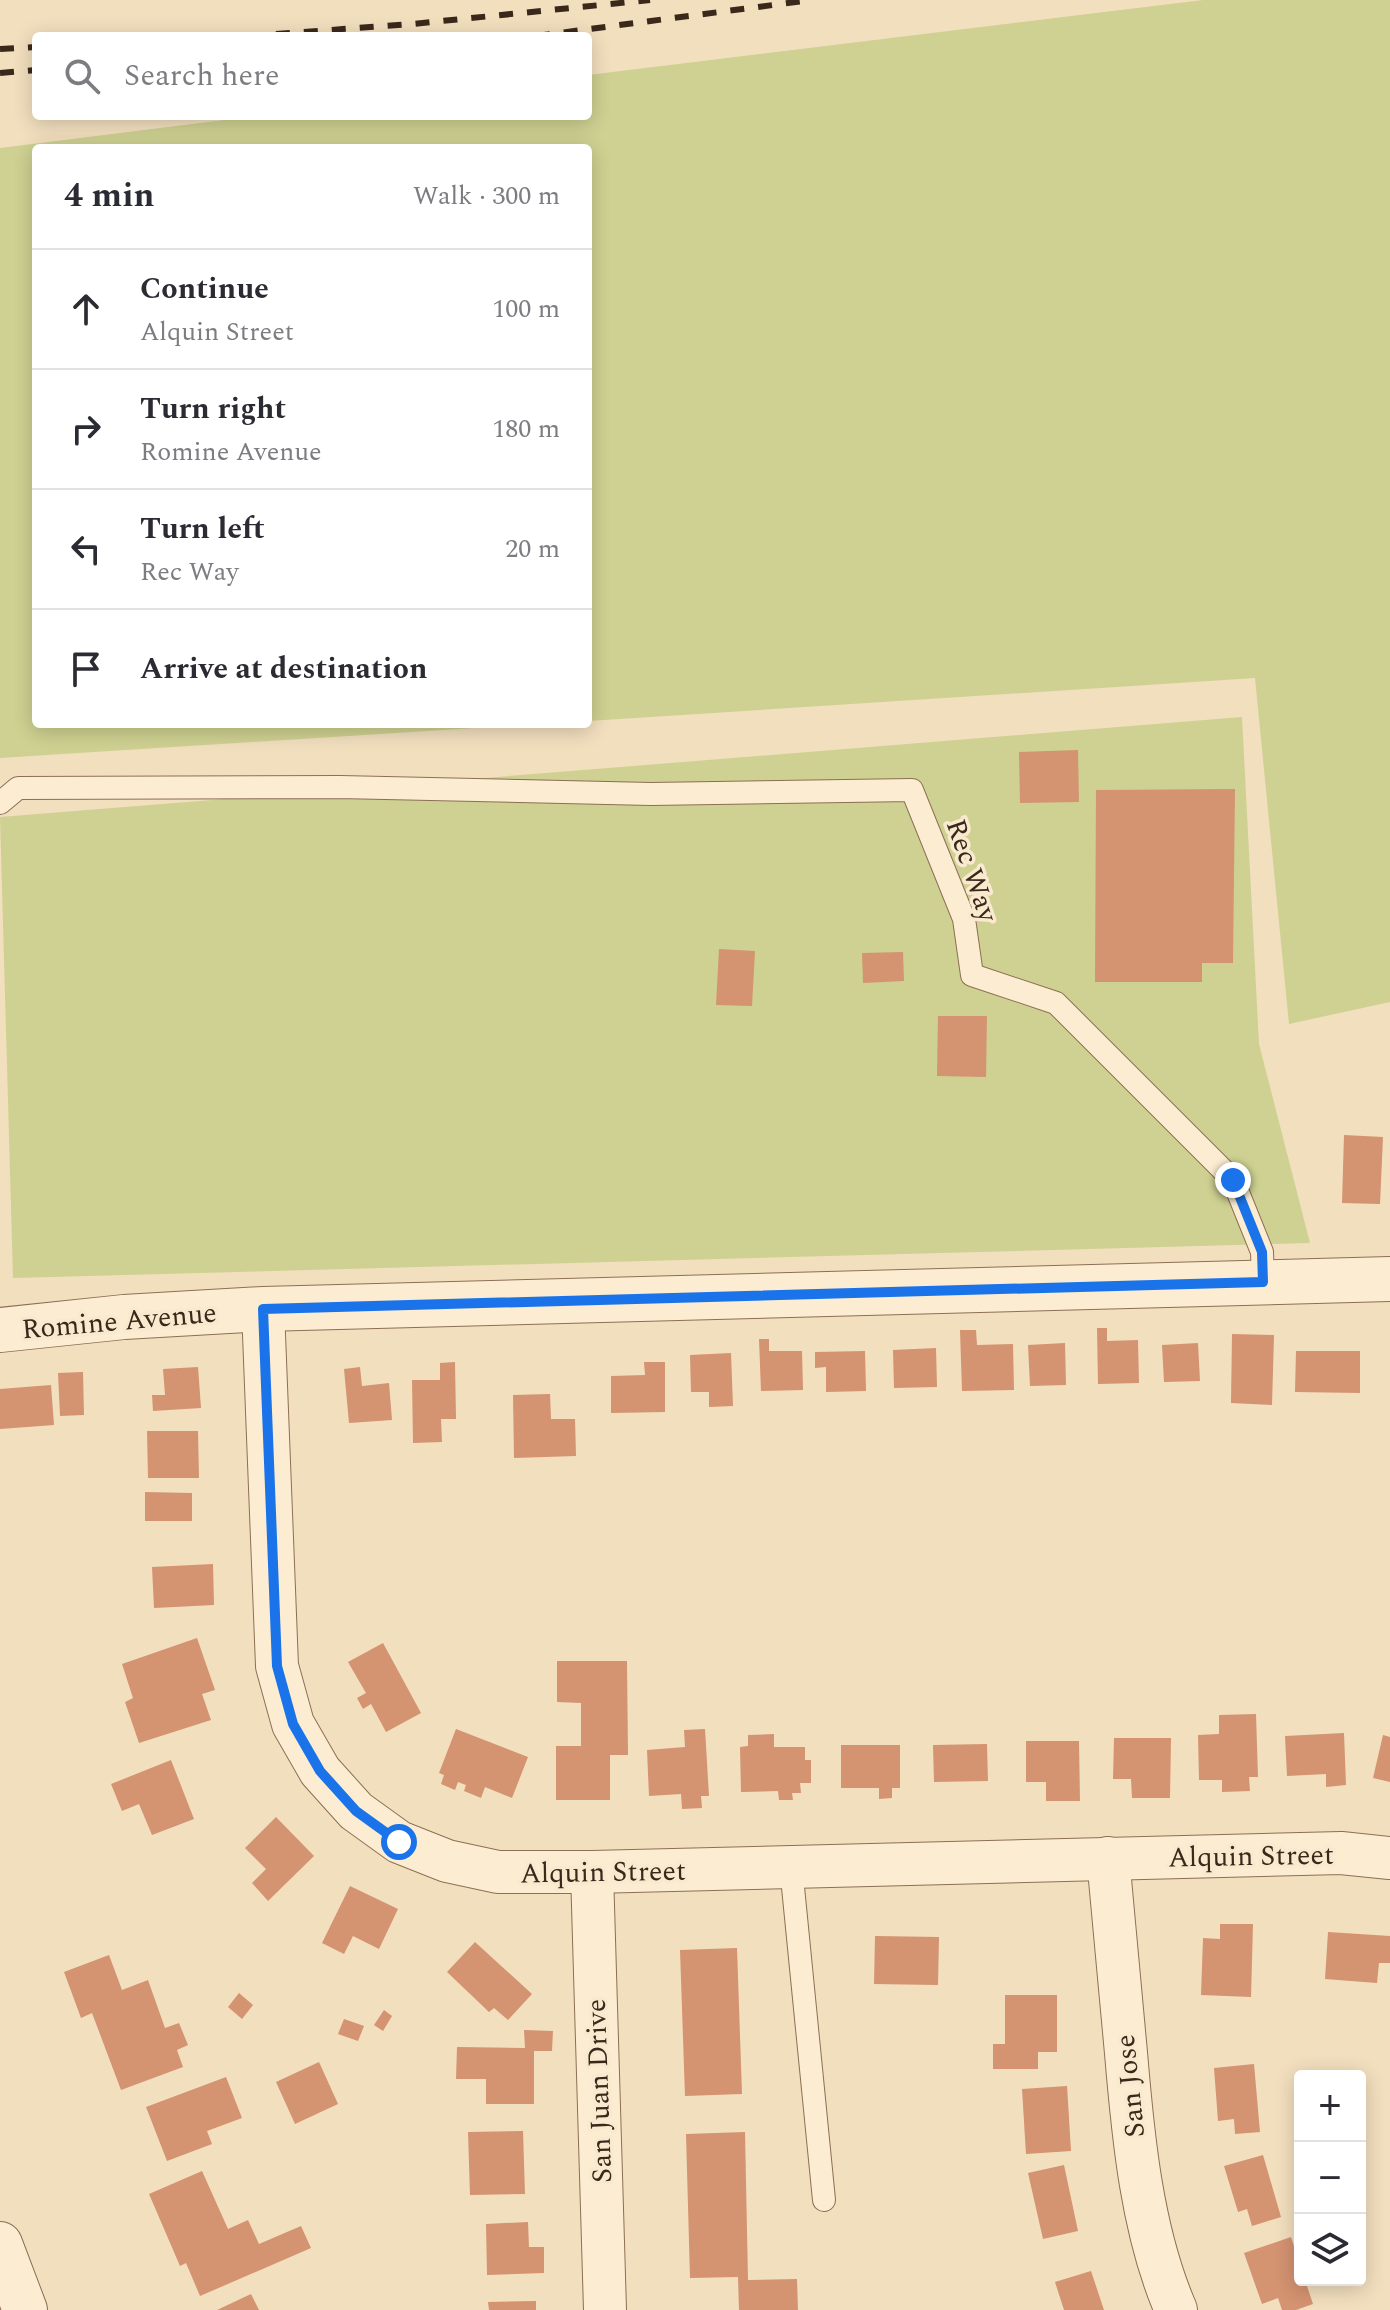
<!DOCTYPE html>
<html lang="en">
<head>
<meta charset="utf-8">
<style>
	body { margin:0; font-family:Spectral,serif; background:#f2f2f3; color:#2b2b33 }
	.controls { position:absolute; right:24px; bottom:24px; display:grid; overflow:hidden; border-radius:8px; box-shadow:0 4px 20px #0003 }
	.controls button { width:72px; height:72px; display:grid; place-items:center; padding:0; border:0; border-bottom:2px solid #e1e1e2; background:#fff; color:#2b2b33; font:40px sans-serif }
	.stop { position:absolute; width:24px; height:24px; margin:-18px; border:6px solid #1a73e8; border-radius:50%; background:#fff }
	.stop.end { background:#1a73e8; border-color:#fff; box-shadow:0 2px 8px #0008 }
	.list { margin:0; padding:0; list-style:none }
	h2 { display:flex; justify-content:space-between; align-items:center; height:104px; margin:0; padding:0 32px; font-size:34px }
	h2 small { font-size:26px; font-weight:400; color:#7c7c81 }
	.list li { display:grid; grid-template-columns:52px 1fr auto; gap:24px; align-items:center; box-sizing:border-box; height:120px; padding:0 32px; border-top:2px solid #e1e1e2 }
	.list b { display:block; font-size:30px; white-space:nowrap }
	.list p { margin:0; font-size:26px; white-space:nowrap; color:#7c7c81 }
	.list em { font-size:26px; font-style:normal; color:#7c7c81 }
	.icon { flex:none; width:44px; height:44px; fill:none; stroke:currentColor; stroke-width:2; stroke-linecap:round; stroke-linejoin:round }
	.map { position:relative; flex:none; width:1390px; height:2310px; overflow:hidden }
	.search { position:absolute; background:#fff; box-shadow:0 4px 20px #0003; left:32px; top:32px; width:560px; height:88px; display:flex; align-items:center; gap:20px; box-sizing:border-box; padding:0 28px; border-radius:8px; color:#7c7c81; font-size:30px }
	.panel { position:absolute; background:#fff; box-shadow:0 4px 20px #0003; left:32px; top:144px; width:560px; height:584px; border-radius:8px }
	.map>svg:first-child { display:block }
	.green { fill:#ced191 }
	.building { fill:#d49371 }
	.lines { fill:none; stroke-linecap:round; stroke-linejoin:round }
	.service-casing { stroke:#8c6f55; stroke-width:24 }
	.minor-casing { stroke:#8c6f55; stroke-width:44 }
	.tertiary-casing { stroke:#8c6f55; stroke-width:46 }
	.service { stroke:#fcedd2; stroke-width:22 }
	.minor { stroke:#fcedd2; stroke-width:42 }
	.tertiary { stroke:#fcedd2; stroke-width:44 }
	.rail { stroke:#3a281b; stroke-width:6; stroke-dasharray:14 14; stroke-linecap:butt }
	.route { stroke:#1a73e8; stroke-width:10 }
	.labels { text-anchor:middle; stroke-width:7; stroke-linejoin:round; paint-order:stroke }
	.street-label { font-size:28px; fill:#3a281b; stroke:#f9eacf }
</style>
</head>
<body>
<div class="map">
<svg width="1390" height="2310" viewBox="0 0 1390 2310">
	<rect width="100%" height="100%" fill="#f2dfbe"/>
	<!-- green -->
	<g class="green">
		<polygon points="1203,0 1390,0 1390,1002 1289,1024 1255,678 588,721 588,148 36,148 36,724 536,724 0,758 0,148 257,116 588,116 588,75"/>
		<polygon points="1242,717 1259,1044 1310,1243 13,1278 0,817"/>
	</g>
	<!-- building -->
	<g class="building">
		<polygon points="1078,750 1079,802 1020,803 1019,752"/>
		<polygon points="1235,789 1233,963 1202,963 1202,982 1095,982 1096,790"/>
		<polygon points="719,949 755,951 752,1006 716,1005"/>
		<polygon points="903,952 904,981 863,983 862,953"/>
		<polygon points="938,1016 987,1016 986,1077 937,1076"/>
		<polygon points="1344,1135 1383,1137 1380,1204 1342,1203"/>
		<polygon points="1097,1328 1107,1328 1107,1341 1138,1340 1139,1383 1098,1384"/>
		<polygon points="960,1330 976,1330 977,1345 1013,1344 1014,1390 962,1391"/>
		<polygon points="1232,1334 1274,1335 1272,1405 1231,1403"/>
		<polygon points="759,1339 769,1339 769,1351 802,1351 803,1390 761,1391"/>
		<polygon points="1065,1343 1066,1385 1030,1386 1028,1345"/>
		<polygon points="1198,1343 1200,1381 1164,1382 1162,1345"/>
		<polygon points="936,1348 937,1387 894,1388 893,1350"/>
		<polygon points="865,1351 866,1391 826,1392 826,1367 815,1368 815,1352"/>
		<polygon points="1296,1351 1360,1351 1360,1393 1295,1392"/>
		<polygon points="731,1353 733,1406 709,1407 709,1392 691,1392 690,1355"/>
		<polygon points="455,1362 456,1419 441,1419 442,1442 413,1443 412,1380 440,1380 440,1363"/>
		<polygon points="644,1362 665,1362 665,1412 611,1413 611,1376 645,1375"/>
		<polygon points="198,1367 201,1408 153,1411 152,1395 165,1395 163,1369"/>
		<polygon points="360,1367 362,1386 389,1383 392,1420 349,1423 344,1369"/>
		<polygon points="83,1372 84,1415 60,1416 58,1373"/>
		<polygon points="51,1385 54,1425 0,1429 0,1389"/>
		<polygon points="550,1394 551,1419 575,1419 576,1456 514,1458 513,1395"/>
		<polygon points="147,1431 198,1431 199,1478 148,1478"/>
		<polygon points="145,1492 192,1493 192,1521 145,1521"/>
		<polygon points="213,1564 214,1605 154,1608 152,1567"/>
		<polygon points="197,1638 215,1690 202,1694 211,1720 139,1743 125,1702 133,1698 122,1664"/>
		<polygon points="383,1643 421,1713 386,1732 371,1704 363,1709 357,1698 366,1693 348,1662"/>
		<polygon points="557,1661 627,1661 628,1755 610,1755 610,1800 556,1800 556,1746 581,1746 581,1703 557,1702"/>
		<polygon points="1256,1714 1258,1777 1249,1777 1250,1791 1222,1792 1222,1780 1199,1780 1198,1735 1219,1734 1219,1715"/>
		<polygon points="456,1729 528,1757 512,1798 485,1787 481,1798 464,1791 466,1785 458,1782 455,1790 441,1784 444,1775 439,1773"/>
		<polygon points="705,1729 709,1796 701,1796 702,1808 682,1809 681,1794 649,1796 647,1750 685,1747 684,1730"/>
		<polygon points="1344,1733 1346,1785 1326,1787 1326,1774 1287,1776 1285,1736"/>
		<polygon points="774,1734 774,1747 805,1747 805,1760 811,1760 811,1783 800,1783 801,1793 792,1793 793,1800 779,1800 778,1791 741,1792 740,1747 748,1746 748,1735"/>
		<polygon points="1383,1735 1390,1737 1390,1782 1373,1778"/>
		<polygon points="1114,1738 1171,1738 1170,1798 1132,1798 1131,1779 1113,1779"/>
		<polygon points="1026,1741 1079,1741 1080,1801 1046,1801 1046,1782 1026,1782"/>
		<polygon points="987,1744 988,1781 934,1782 933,1745"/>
		<polygon points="841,1745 900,1745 900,1788 892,1788 892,1798 879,1799 879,1788 841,1788"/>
		<polygon points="171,1760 194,1819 152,1835 139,1804 122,1811 111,1784"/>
		<polygon points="276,1817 314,1856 268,1901 252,1883 266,1869 245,1848"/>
		<polygon points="350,1886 398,1909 379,1949 353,1936 344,1954 322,1943"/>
		<polygon points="1220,1924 1253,1924 1251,1997 1201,1995 1203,1938 1220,1939"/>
		<polygon points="1328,1932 1390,1936 1390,1963 1379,1963 1377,1983 1325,1979"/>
		<polygon points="875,1936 939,1937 938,1985 874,1984"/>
		<polygon points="475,1942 532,1994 508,2020 494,2008 489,2012 447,1972"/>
		<polygon points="737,1948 742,2094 685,2096 680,1950"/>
		<polygon points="109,1955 122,1990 148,1980 165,2028 179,2023 188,2045 177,2050 183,2067 121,2090 92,2013 81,2018 64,1972"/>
		<polygon points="239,1993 253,2005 242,2019 228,2007"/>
		<polygon points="1005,1995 1057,1995 1057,2052 1038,2052 1038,2069 993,2069 993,2044 1005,2044"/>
		<polygon points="384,2010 392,2016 383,2031 374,2025"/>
		<polygon points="344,2019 364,2026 358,2041 338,2034"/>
		<polygon points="524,2030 553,2031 552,2051 534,2051 534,2104 486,2104 486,2079 456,2079 457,2047 525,2048"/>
		<polygon points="319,2062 338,2104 295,2124 276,2082"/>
		<polygon points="1254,2064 1260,2132 1235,2134 1234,2119 1218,2121 1214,2068"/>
		<polygon points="226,2077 242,2118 207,2131 212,2144 167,2161 146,2107"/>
		<polygon points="1067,2086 1071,2151 1026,2154 1022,2089"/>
		<polygon points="523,2131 525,2194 470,2195 468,2132"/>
		<polygon points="745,2132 748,2280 797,2279 798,2310 739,2310 738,2277 690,2278 686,2134"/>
		<polygon points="1263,2155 1281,2217 1252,2226 1247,2209 1238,2212 1224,2166"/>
		<polygon points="1064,2165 1078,2231 1043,2239 1028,2173"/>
		<polygon points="202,2171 228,2229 248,2220 259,2244 301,2226 311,2248 200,2296 186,2263 180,2266 149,2194"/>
		<polygon points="528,2222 529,2247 544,2247 544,2273 487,2275 486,2224"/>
		<polygon points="1291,2237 1300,2265 1300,2280 1305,2280 1313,2304 1296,2310 1282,2310 1278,2298 1262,2304 1244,2253"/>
		<polygon points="1091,2271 1104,2310 1064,2310 1055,2282"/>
		<polygon points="251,2294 259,2310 217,2310"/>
		<polygon points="536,2301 536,2310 489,2310 488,2302"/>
	</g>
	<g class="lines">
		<!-- service casing -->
		<g class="service-casing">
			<g id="service">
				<polyline points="0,803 18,788 340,787 651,794 912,790 964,919 972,975 1056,1003 1233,1180 1262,1252 1263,1282"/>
				<polyline points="791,1867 824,2200"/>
			</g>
		</g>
		<!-- minor casing -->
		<g class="minor-casing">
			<g id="minor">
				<polyline points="263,1309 277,1666 293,1724 320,1771 356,1811 399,1842 447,1861 498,1872 592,1872 1341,1853 1390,1858"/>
				<path d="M1108 1858C1114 1923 1120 1988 1126 2053 1133 2137 1142 2232 1176 2310"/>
				<polyline points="592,1872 605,2310"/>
			</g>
		</g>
		<!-- tertiary casing -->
		<g class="tertiary-casing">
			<g id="tertiary">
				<polyline points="0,1330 124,1317 263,1309 1390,1279"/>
				<polyline points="0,2244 25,2310"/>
			</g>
		</g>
		<!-- service -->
		<use href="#service" class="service"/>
		<!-- minor -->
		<use href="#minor" class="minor"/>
		<!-- tertiary -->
		<use href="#tertiary" class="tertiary"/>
		<!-- rail -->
		<g class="rail">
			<polyline points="248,36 412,24 650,0"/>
			<polyline points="536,36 811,0"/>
			<polyline points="0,49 36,47"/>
			<polyline points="0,73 36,70"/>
		</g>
	</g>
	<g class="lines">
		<!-- route -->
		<polyline class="route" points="399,1842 356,1811 320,1771 293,1724 277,1666 263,1309 1263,1282 1262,1252 1233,1180"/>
	</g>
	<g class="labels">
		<!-- street labels -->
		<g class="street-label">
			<text transform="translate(973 870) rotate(71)" y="10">Rec Way</text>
			<text transform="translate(119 1320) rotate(-5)" y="10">Romine Avenue</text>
			<text transform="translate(1251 1855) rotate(-1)" y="10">Alquin Street</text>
			<text transform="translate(603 1871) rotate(-1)" y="10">Alquin Street</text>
			<text transform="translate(1129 2086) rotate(-96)" y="10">San Jose</text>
			<text transform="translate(598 2091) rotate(-92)" y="10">San Juan Drive</text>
		</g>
	</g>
</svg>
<div class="controls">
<button>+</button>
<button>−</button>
<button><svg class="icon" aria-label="layers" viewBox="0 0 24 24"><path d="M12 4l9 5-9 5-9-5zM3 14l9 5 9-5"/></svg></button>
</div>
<div class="stop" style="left:399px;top:1842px"></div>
<div class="stop end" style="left:1233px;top:1180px"></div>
<div class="search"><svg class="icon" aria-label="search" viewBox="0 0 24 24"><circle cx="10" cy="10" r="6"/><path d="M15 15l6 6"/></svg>Search here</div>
<section class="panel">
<h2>4 min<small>Walk · 300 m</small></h2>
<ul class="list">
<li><svg class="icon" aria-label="ahead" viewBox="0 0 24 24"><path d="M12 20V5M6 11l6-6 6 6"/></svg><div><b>Continue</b><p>Alquin Street</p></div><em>100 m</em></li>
<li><svg class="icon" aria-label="right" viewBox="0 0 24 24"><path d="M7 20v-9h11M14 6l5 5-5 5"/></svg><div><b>Turn right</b><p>Romine Avenue</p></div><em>180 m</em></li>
<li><svg class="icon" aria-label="left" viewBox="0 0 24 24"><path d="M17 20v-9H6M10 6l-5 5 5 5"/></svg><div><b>Turn left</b><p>Rec Way</p></div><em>20 m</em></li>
<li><svg class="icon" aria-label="arrive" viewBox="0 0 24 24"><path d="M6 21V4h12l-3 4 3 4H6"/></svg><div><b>Arrive at destination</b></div></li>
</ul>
</section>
</div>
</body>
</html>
